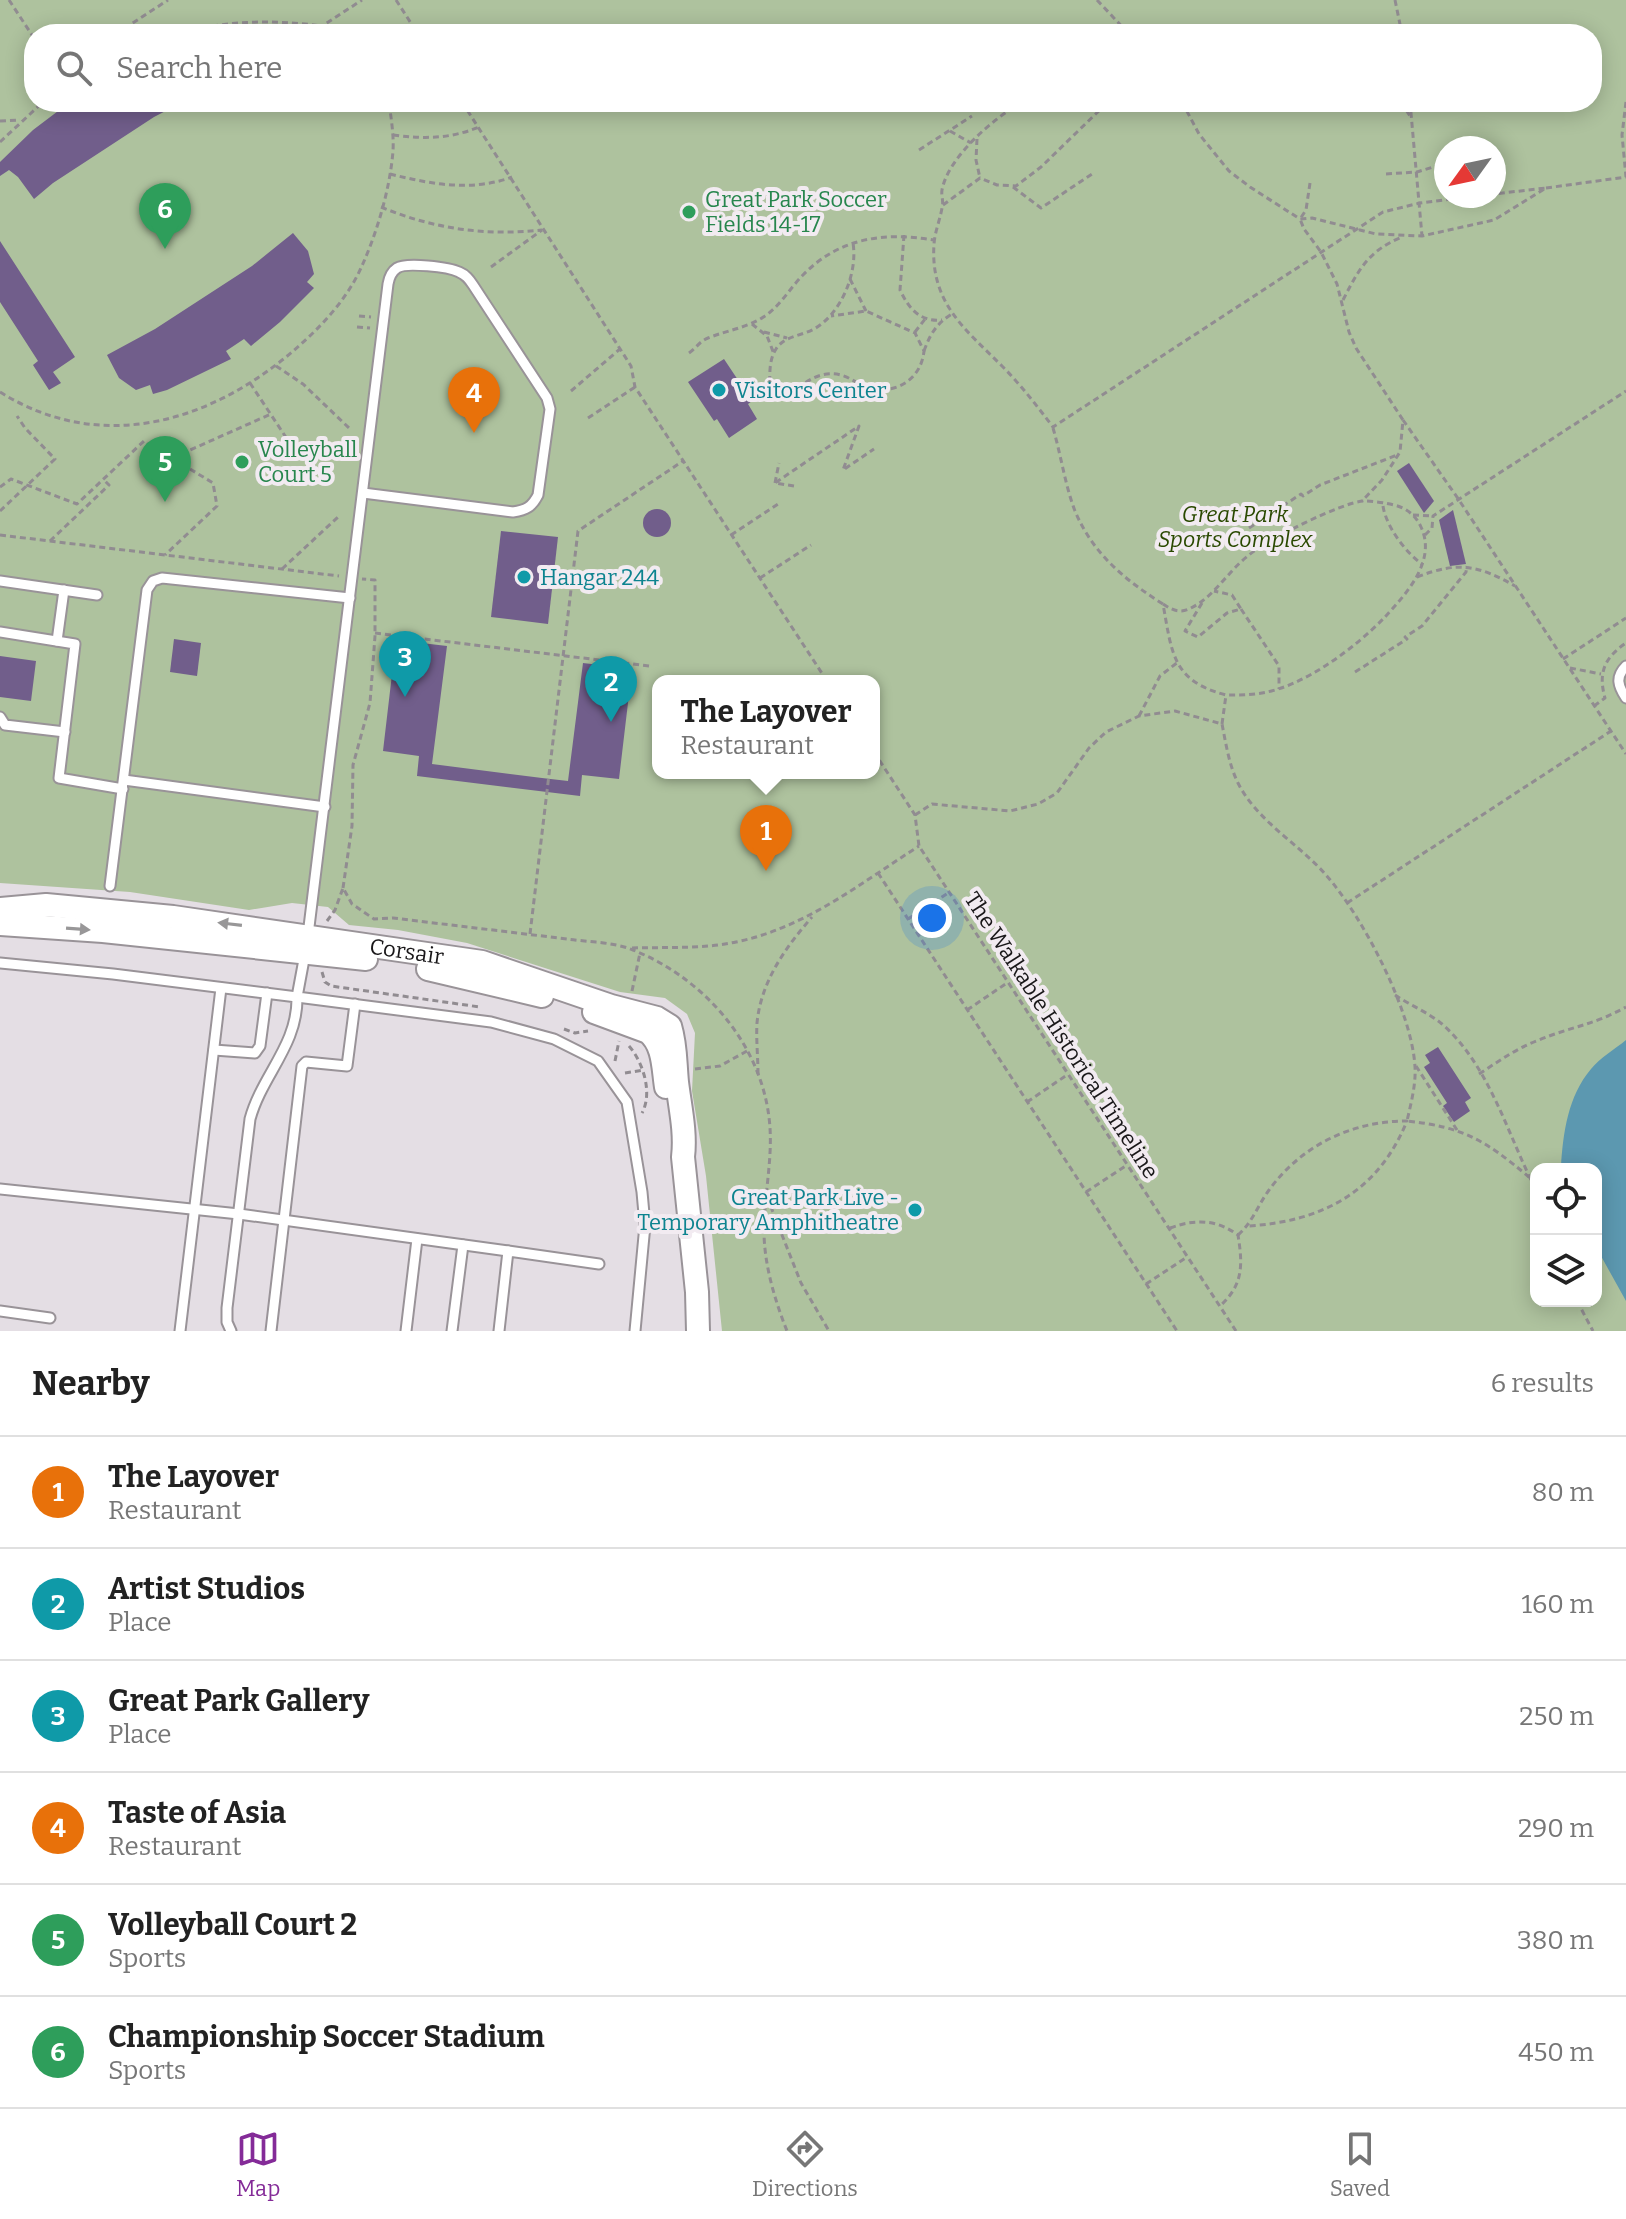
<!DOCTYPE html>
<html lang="en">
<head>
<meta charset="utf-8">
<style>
	body { margin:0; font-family:Bitter,serif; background:#f6f6f6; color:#222 }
	.controls { position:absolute; right:24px; bottom:24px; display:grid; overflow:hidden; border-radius:16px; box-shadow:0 4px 20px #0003 }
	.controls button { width:72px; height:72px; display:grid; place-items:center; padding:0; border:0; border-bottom:2px solid #e0e0e0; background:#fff; color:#222; font:40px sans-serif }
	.compass { position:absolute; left:1434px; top:136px; width:72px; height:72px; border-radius:50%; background:#fff; box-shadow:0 4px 20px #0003; rotate:237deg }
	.you { position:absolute; left:932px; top:918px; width:28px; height:28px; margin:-20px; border:6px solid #fff; border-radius:50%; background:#1a73e8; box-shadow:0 0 0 12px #1a73e833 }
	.badge { display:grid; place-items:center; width:52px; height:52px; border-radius:50%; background:#842b98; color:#fff; font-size:26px; font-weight:700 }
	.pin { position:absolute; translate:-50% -66px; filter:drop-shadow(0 2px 4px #0008) }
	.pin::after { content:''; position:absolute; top:42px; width:28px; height:24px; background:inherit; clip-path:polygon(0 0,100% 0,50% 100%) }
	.popup { position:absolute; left:652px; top:675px; width:228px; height:104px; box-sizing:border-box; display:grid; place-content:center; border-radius:16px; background:#fff; filter:drop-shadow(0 2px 6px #0005); font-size:26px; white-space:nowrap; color:#767676 }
	.popup b { font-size:30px; color:#222 }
	.popup::after { content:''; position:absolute; left:50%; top:100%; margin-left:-16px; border:16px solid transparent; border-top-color:#fff }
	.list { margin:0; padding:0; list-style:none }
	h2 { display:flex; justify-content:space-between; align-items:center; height:104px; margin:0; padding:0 32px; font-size:34px }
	h2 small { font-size:26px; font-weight:400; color:#767676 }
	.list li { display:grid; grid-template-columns:52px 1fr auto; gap:24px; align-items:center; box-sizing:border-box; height:112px; padding:0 32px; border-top:2px solid #e0e0e0 }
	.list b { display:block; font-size:30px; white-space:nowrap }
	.list p { margin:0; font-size:26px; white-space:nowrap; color:#767676 }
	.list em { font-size:26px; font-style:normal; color:#767676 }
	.icon { flex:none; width:44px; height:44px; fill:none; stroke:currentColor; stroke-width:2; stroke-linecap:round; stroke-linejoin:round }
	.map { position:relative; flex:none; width:1626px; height:1331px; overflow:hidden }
	.search { position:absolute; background:#fff; box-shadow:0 4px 20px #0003; left:24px; right:24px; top:24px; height:88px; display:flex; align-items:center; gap:20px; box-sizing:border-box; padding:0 28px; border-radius:32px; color:#767676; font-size:30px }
	.sheet { height:776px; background:#fff }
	nav { display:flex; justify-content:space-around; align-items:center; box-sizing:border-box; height:112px; border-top:2px solid #e0e0e0; background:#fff; font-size:22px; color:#767676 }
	nav a { display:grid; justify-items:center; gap:4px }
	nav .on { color:#842b98 }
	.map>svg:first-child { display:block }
	.green { fill:#aec29e; fill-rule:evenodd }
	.water { fill:#5c98b0 }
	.building { fill:#715e8b }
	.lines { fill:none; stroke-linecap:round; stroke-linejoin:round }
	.service-casing { stroke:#999398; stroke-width:13 }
	.tertiary-casing { stroke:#999398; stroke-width:26 }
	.path { stroke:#918c91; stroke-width:3; stroke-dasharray:6 4; stroke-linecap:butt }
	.service { stroke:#fff; stroke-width:9 }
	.tertiary { stroke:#fff; stroke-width:22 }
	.oneway { fill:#989798 }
	.leisure-dot { fill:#2e9e5b; stroke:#f2ebf1; stroke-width:3 }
	.culture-dot { fill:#0f9aa8; stroke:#f2ebf1; stroke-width:3 }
	.labels { text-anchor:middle; stroke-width:8; stroke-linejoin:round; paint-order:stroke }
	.leisure-label { font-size:22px; fill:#27864d; stroke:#f2ebf1; text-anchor:start }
	.culture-label { font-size:22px; fill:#0d838f; stroke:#f2ebf1; text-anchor:start }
	.park-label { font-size:22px; font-style:italic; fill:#2a4900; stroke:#f2ebf1 }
	.street-label { font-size:22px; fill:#191719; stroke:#f2ebf1 }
</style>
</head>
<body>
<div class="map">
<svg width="1626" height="1331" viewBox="0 0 1626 1331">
	<rect width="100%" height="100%" fill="#e4dee4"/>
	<!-- green -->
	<path class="green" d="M0 0H1626V1331H722L706 1176 692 1091 695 1033 687 1014 665 998 620 992 467 943 398 930 349 925 328 907 292 903 249 910 130 892 0 883ZM34 34H1592V102H34ZM1446 148H1494V196H1446ZM658 681H874V773H658ZM1536 1169H1596V1301H1536Z"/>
	<!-- water -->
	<path class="water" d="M1626 1040V1301L1596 1247V1169L1561 1167C1563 1133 1568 1096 1591 1069 1600 1058 1615 1049 1626 1040Z"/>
	<!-- building -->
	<g class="building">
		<polygon points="70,102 183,102 154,117 53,183 34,199 18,177 9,170 0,176 0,162 33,130"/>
		<polygon points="293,233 308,251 314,274 307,282 314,288 280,322 251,346 244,339 226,351 231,359 167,390 153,394 150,385 136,390 119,378 107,355 155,329 252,266"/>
		<polygon points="0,241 75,357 53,372 61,383 49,390 33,365 38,361 0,302"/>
		<polygon points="724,359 752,401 748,404 757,419 729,438 717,419 714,421 688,382"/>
		<polygon points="1409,463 1434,501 1424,513 1397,471"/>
		<circle cx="657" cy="523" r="14"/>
		<polygon points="1453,510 1466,564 1450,566 1439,520"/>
		<polygon points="501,531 558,537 548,624 491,617"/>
		<polygon points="174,639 201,643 197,676 170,672"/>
		<polygon points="396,640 447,646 432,764 542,778 568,781 583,663 632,669 619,779 582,775 580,796 417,776 419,756 383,751"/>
		<polygon points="0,656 36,661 31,701 0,697"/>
		<polygon points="1438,1047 1471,1098 1465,1102 1470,1111 1454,1122 1443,1106 1447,1103 1424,1067 1430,1063 1425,1055"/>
	</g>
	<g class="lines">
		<!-- service casing -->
		<g class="service-casing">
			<g id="service">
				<polyline points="0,581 97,595"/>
				<polyline points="0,632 75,644 59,778 123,789"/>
				<polyline points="57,641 64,590"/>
				<path d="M1626 666C1615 677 1618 686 1626 698"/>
				<polyline points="0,717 5,725 65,732"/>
				<polyline points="124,780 325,807"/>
				<polyline points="110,886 147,590 153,581 162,578 350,598"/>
				<path d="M308 935 388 284C389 278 391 272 397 268 406 262 449 267 459 272 466 275 469 279 473 285L547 398 550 409 538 495C532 507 526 510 513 512L363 493"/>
				<polyline points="305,954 297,997 491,1022 554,1039 598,1061 627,1102 642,1192 645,1225 635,1331"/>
				<path d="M0 963 113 974 297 997C298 1045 262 1075 250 1119L227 1308V1322L231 1331"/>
				<polyline points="214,1050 255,1053 260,1046 267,993"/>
				<polyline points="0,1189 239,1214 508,1251"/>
				<polyline points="0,1311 50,1318"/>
				<polyline points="180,1331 221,988"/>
				<polyline points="271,1331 302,1066 306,1062 347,1066 355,1004"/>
				<polyline points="406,1331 417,1239"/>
				<polyline points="452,1331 463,1245"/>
				<polyline points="499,1331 508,1251 599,1264"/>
			</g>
		</g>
		<!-- tertiary casing -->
		<g class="tertiary-casing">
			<g id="tertiary">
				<path id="s1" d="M0 909 46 905 173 917 482 962 611 1006 657 1018 670 1026C676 1046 675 1062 677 1082 680 1107 686 1132 683 1157L697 1292 698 1331"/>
				<polyline points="0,924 103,931 366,959"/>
				<polyline points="428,969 542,996"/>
				<path d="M594 1012 648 1032C664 1045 663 1068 666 1087"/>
			</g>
		</g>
		<!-- path -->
		<g class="path">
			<polyline points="9,0 34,38"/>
			<polyline points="396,0 418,34"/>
			<polyline points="1097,0 1129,34"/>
			<polyline points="1395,0 1402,34"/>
			<polyline points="116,34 168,0"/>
			<path d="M173 34C224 21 270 19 322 26L328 34"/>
			<polyline points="310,34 362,0"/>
			<polyline points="462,102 631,366 635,387 827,681"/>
			<path d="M1022 102C994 118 948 157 942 190 941 196 944 202 942 208 940 220 935 231 934 244 930 303 965 329 1002 366 1021 385 1037 406 1053 427L1383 212 1420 203 1477 196"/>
			<polyline points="1182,102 1199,134 1229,171 1250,187 1300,219 1312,218 1376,234 1422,236 1494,220 1546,188 1494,194"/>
			<polyline points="1401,102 1410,116"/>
			<polyline points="1410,102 1422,236"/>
			<polyline points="1626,102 1622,135 1626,177"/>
			<polyline points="0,121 20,120"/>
			<polyline points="950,131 971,143"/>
			<path d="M393 135C424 139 450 139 479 127"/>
			<polyline points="977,139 976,160 980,178"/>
			<polyline points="0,142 43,102"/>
			<polyline points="919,150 972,116"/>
			<path d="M390 174C430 184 472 192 512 177"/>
			<polyline points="1386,174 1417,172 1446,163"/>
			<polyline points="1310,183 1306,210 1300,219 1304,229 1321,252 1337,284 1349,332 1356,348 1403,420 1400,452 1382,480 1362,501"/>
			<polyline points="1013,187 1041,208 1092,174"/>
			<polyline points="1546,188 1626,177"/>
			<polyline points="943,205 980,178 997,185 1016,186 1041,167 1108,102"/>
			<path d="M381 207C434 229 485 236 542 230"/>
			<path d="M904 235 900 290C909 309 920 322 942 320"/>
			<polyline points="491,267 542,230"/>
			<polyline points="850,279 866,311"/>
			<path d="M1343 300C1358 271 1368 251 1400 238"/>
			<polyline points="359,316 371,317"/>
			<polyline points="752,324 767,336 774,354"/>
			<polyline points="357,327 370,328"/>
			<polyline points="764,332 787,338"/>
			<polyline points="915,332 925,319"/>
			<path d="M924 351C930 334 937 323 952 314"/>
			<path d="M689 353C696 348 700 341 708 338 728 330 747 328 765 316 781 305 790 288 803 275 840 237 885 232 934 240"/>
			<polyline points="276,366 303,384 349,428"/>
			<polyline points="250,383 293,448 346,455"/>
			<polyline points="571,391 620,349"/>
			<path d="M0 392C99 454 207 424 292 352 319 329 346 301 361 268 377 233 390 189 393 151 394 135 391 118 389 102"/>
			<path d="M770 392C770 378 768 361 776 349 784 336 801 336 814 329 841 314 858 273 853 243"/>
			<path d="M792 397C802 381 822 370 841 375 849 377 856 383 864 386 893 397 921 381 924 351L915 333 866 311 831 316"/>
			<polyline points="588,418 635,387"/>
			<polyline points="1403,420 1459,500 1626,754"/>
			<path d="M1053 428C1061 455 1065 485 1075 511 1093 554 1125 580 1163 604 1172 653 1172 681 1226 695L1222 724"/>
			<polyline points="163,462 271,414"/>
			<polyline points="775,483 779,463"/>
			<polyline points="794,486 775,483 859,426 843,470 874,449"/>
			<polyline points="0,487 11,479 77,504 144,441 213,483 217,506 165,555"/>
			<path d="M1383 506C1386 526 1405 552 1422 564"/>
			<polyline points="0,511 55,459 25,428 17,416"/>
			<polyline points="1413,515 1433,516"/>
			<polyline points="1249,528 1301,494 1303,496 1320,485 1397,455"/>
			<polyline points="0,535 339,576"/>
			<polyline points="731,535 778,504"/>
			<polyline points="1425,535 1432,528 1433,516 1626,391"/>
			<polyline points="50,541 109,485 104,480"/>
			<polyline points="282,569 338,517"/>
			<path d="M1417 577C1458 561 1478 565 1515 586"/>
			<polyline points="760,578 811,545"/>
			<polyline points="1202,603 1185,631 1198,637 1227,613 1241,609 1232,595 1214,591"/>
			<path d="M1163 604C1172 610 1180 614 1191 608 1215 596 1228 571 1249 555 1267 540 1342 502 1364 501 1373 501 1386 503 1394 505 1407 508 1416 516 1421 527 1437 561 1406 594 1385 617 1356 647 1305 686 1262 693 1250 695 1238 695 1226 695"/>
			<polyline points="1241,609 1279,666 1279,689"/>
			<polyline points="375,633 649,666"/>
			<polyline points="1563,659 1626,618"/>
			<polyline points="1570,668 1601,674"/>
			<polyline points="1355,672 1407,639 1405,637 1422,626 1466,572 1467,566"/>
			<path d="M1594 706 1605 698C1598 673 1604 658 1626 643"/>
			<polyline points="1139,716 1160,676 1178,662"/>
			<polyline points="874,752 915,815 919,846 1236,1331"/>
			<path d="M915 815 932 804 1010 811 1038 804 1057 793 1089 748 1106 732 1139 716 1175 711 1222 724C1226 744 1229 765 1238 783 1257 821 1299 844 1326 875 1363 917 1412 1011 1415 1067 1416 1085 1411 1103 1407 1121 1464 1127 1486 1141 1529 1177"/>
			<polyline points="878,873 1177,1331"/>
			<polyline points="343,888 352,826 353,765 370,703 375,636 375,580 362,579"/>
			<polyline points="1347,903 1611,731"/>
			<polyline points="908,919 948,893"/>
			<path d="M327 921 335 910 343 888 352 904 374 919 393 918C451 925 509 932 567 939 588 942 614 942 633 950 706 979 765 1048 770 1128 772 1160 765 1193 764 1225 763 1261 774 1298 787 1331"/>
			<polyline points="530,934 578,531 683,461"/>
			<path d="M632 948C667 947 703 949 736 942 805 928 861 883 919 846"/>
			<polyline points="322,972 325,982 331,986 480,1007"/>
			<polyline points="632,991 640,953"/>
			<path d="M1395 995C1410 1005 1429 1013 1442 1024 1490 1066 1508 1136 1536 1190"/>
			<polyline points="967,1010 1007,983"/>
			<polyline points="564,1029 575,1033 588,1031"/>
			<path d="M629 1046C643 1062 653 1093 642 1113"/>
			<polyline points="615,1061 619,1041"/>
			<polyline points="1416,1066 1457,1130"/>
			<polyline points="695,1069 720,1066 747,1051"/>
			<polyline points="625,1073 644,1070"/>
			<path d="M758 1074C758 1057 756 1039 757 1023 761 981 786 947 812 917"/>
			<path d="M1479 1074C1499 1061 1517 1048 1539 1040 1570 1027 1594 1025 1626 1007"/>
			<polyline points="1027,1102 1067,1075"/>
			<polyline points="1086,1192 1127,1165"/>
			<polyline points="767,1197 801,1283 829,1331"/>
			<path d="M1170 1228C1195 1219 1216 1219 1238 1235 1243 1266 1243 1285 1220 1306"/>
			<path d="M1238 1235C1252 1223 1258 1205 1269 1190 1302 1145 1352 1121 1407 1121 1378 1192 1323 1221 1249 1226"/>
			<polyline points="1146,1284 1187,1257"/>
			<polyline points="1577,1301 1593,1331"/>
		</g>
		<!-- service -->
		<use href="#service" class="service"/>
		<!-- tertiary -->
		<use href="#tertiary" class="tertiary"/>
	</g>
	<!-- one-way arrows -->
	<defs><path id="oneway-solid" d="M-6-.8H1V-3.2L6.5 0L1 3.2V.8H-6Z" transform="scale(2)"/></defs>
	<g class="oneway">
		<use href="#oneway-solid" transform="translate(230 924) rotate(-173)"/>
		<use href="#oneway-solid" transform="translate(78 929) rotate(4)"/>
	</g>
	<!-- markers -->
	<g class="leisure-dot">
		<circle cx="689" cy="212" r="8"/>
		<circle cx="242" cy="462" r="8"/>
	</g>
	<g class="culture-dot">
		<circle cx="719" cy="390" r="8"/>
		<circle cx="524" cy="577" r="8"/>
		<circle cx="915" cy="1210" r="8"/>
	</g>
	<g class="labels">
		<!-- leisure labels -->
		<g class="leisure-label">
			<text x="705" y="207">Great Park Soccer<tspan x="705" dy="25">Fields 14-17</tspan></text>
			<text x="258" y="457">Volleyball<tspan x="258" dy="25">Court 5</tspan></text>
		</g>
		<!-- culture labels -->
		<g class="culture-label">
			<text x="735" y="398">Visitors Center</text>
			<text x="540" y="585">Hangar 244</text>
			<text x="899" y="1205" text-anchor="end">Great Park Live -<tspan x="899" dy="25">Temporary Amphitheatre</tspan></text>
		</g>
		<!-- park labels -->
		<g class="park-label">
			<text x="1235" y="522">Great Park<tspan x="1235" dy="25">Sports Complex</tspan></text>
		</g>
		<!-- street labels -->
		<g class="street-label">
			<text dy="8" stroke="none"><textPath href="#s1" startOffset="410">Corsair</textPath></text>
			<text transform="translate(1062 1035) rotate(57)" y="8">The Walkable Historical Timeline</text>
		</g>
	</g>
</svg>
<div class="controls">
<button><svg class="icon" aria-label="locate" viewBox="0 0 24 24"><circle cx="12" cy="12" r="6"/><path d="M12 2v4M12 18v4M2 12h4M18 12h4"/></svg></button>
<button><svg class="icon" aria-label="layers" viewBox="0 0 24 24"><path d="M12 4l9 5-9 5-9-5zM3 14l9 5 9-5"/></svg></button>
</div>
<svg class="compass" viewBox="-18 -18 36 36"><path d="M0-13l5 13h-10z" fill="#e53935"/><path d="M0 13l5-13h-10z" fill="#767676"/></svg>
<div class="you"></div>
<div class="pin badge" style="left:766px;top:871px;background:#e8710a">1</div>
<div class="popup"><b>The Layover</b>Restaurant</div>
<div class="pin badge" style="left:611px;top:722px;background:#0f9aa8">2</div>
<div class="pin badge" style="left:405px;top:697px;background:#0f9aa8">3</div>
<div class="pin badge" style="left:474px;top:433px;background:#e8710a">4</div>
<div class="pin badge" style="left:165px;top:502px;background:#2e9e5b">5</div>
<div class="pin badge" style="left:165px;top:249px;background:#2e9e5b">6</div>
<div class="search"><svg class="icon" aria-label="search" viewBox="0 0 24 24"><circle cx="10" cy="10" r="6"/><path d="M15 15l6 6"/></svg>Search here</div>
</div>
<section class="sheet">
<h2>Nearby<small>6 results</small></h2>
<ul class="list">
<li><span class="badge" style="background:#e8710a">1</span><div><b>The Layover</b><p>Restaurant</p></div><em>80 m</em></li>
<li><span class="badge" style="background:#0f9aa8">2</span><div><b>Artist Studios</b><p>Place</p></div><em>160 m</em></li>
<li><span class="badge" style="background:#0f9aa8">3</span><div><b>Great Park Gallery</b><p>Place</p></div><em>250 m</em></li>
<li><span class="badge" style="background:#e8710a">4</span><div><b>Taste of Asia</b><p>Restaurant</p></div><em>290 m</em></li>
<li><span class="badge" style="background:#2e9e5b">5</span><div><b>Volleyball Court 2</b><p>Sports</p></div><em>380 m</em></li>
<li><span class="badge" style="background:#2e9e5b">6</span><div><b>Championship Soccer Stadium</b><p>Sports</p></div><em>450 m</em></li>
</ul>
</section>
<nav>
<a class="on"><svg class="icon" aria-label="map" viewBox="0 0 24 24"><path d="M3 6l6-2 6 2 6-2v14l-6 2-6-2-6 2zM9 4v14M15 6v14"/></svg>Map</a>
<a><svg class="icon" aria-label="directions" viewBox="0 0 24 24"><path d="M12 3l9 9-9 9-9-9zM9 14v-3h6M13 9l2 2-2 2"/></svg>Directions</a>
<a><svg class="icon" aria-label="saved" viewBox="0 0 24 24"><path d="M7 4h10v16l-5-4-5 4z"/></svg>Saved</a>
</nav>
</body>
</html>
